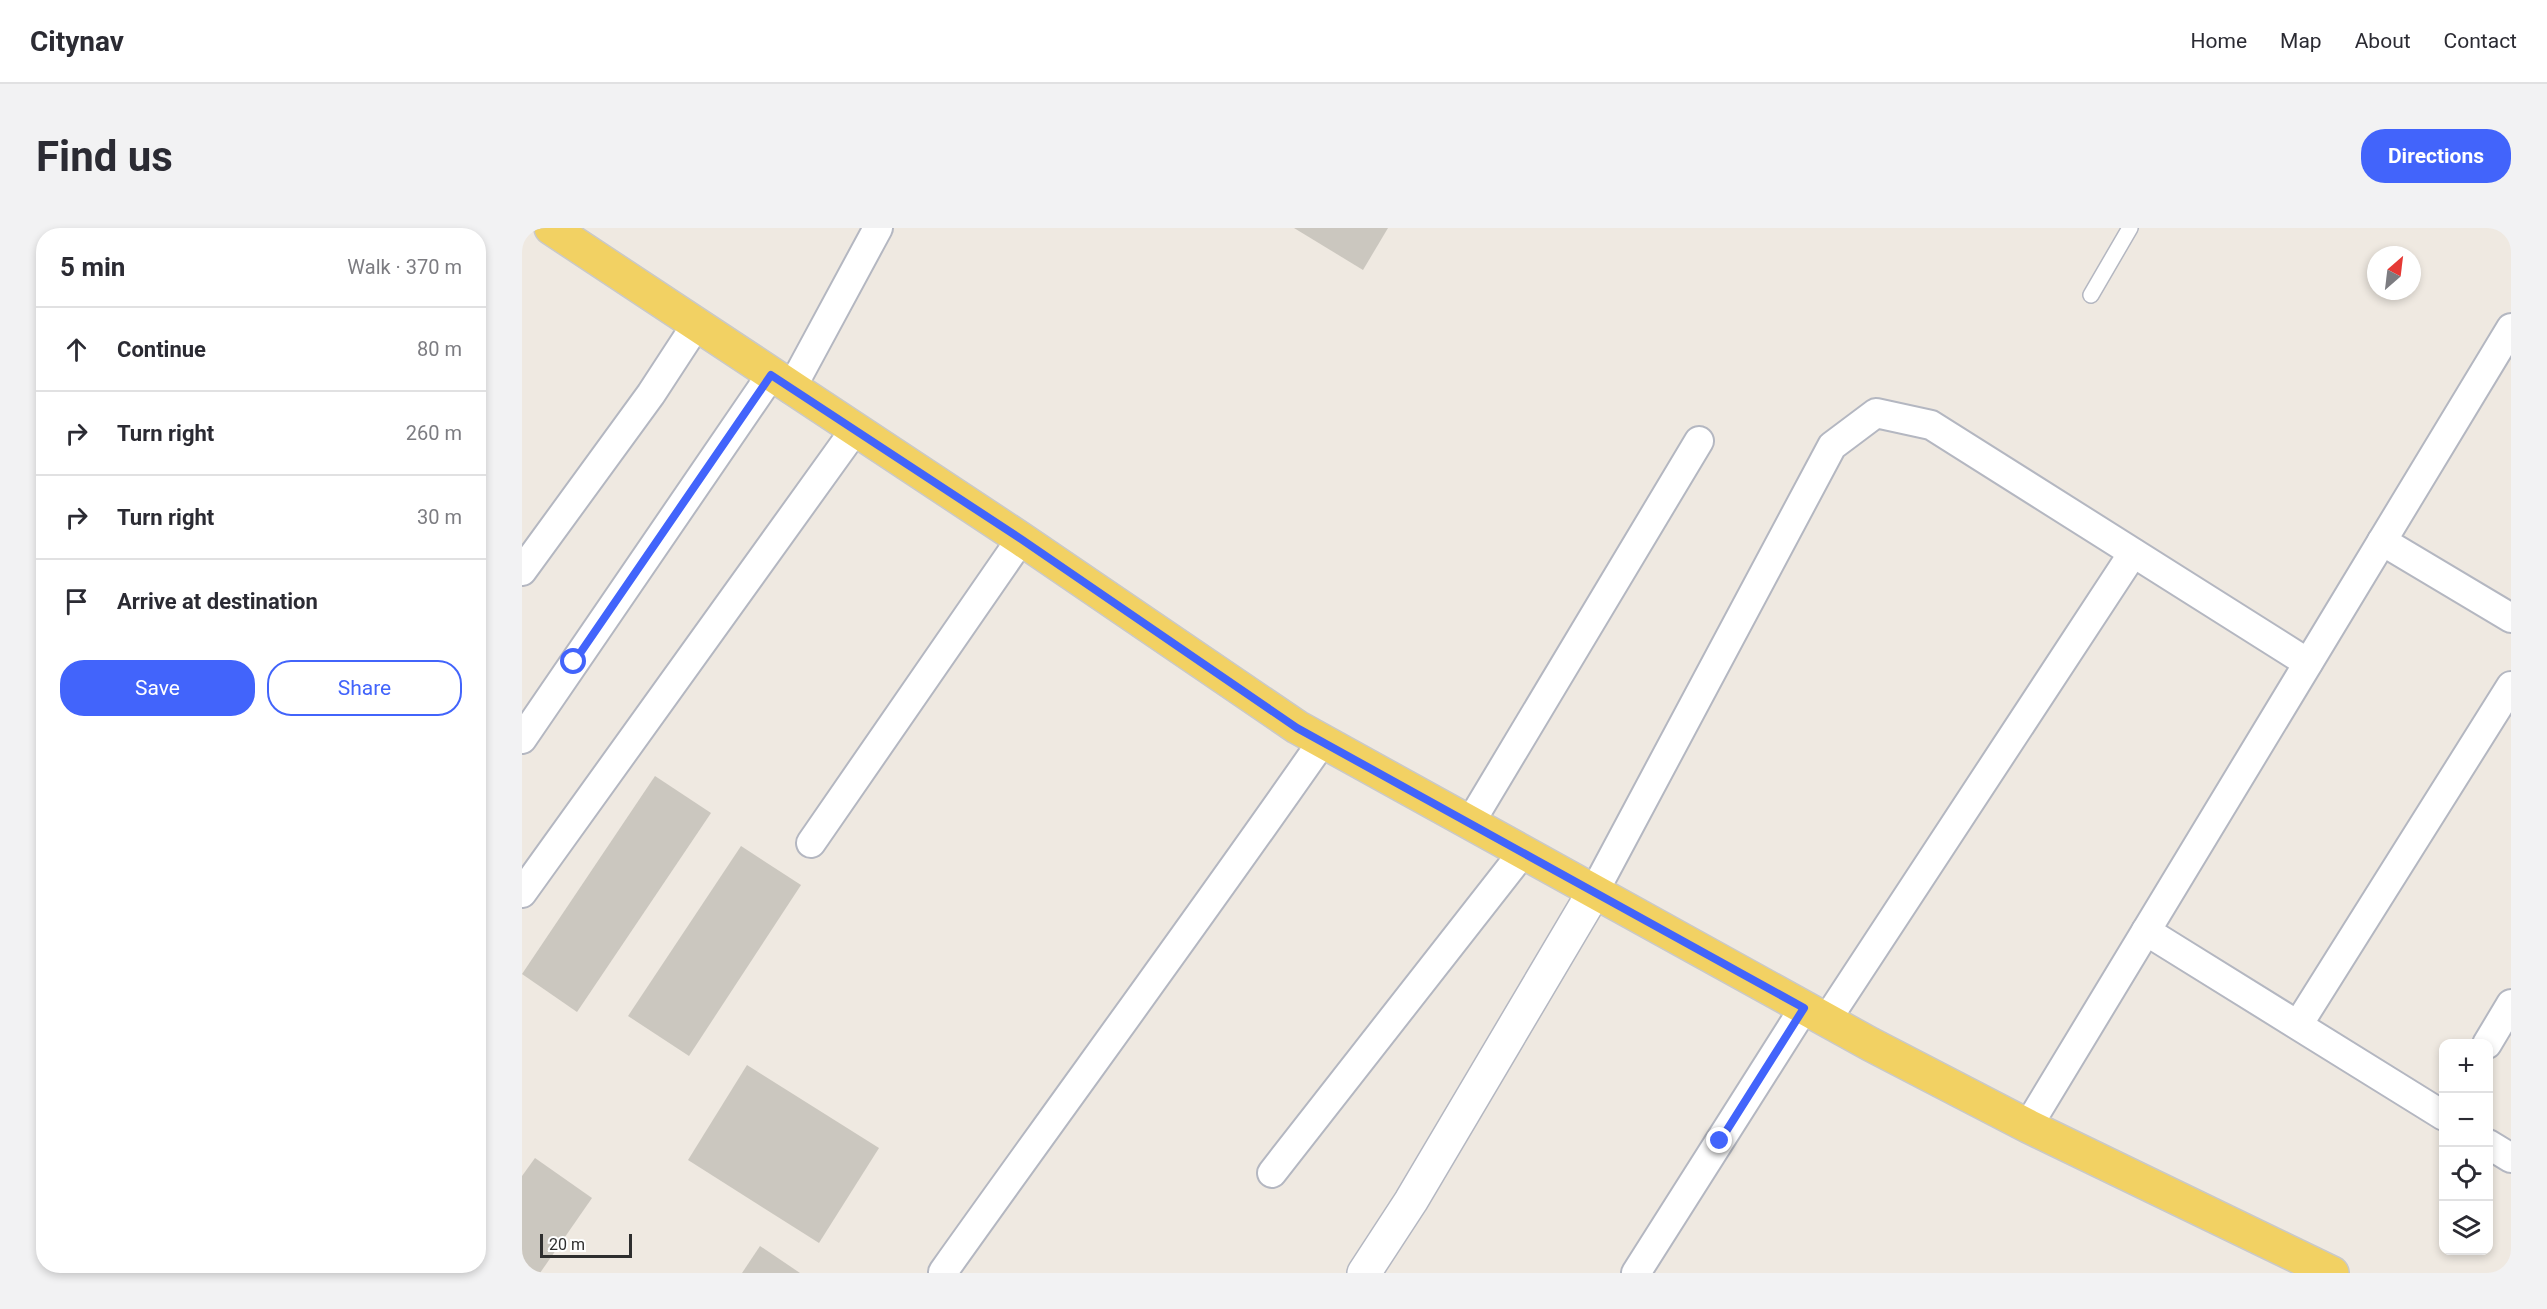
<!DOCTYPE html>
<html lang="en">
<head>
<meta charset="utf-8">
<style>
	body { margin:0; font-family:Roboto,sans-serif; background:#f2f2f3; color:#2b2b33 }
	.controls { position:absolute; right:18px; bottom:18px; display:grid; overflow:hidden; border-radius:12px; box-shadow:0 3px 9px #0003 }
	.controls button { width:54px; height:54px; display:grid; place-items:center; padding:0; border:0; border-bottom:2px solid #e1e1e2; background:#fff; color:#2b2b33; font:30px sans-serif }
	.compass { position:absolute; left:1845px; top:18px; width:54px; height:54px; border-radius:50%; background:#fff; box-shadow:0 3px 9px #0003; rotate:28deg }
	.scale { position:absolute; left:18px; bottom:15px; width:92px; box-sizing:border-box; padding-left:6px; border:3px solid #2e2e2e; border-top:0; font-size:16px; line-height:21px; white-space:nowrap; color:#2e2e2e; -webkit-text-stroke:4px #fff; paint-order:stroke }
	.stop { position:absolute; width:18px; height:18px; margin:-14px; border:4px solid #4264fb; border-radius:50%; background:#fff }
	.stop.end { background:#4264fb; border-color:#fff; box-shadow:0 2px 6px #0008 }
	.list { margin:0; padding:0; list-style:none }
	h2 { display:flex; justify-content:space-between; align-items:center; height:78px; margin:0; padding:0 24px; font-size:26px }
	h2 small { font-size:20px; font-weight:400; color:#7c7c81 }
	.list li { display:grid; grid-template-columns:39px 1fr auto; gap:18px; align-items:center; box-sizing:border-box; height:84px; padding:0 24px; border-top:2px solid #e1e1e2 }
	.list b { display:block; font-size:22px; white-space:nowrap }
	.list em { font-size:20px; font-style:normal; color:#7c7c81 }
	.actions { display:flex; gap:12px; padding:18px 24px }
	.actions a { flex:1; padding:14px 0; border:2px solid #4264fb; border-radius:24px; text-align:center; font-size:21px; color:#4264fb }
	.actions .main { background:#4264fb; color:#fff }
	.icon { flex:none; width:33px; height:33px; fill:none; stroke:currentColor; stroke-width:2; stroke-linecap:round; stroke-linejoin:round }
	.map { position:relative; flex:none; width:1989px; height:1045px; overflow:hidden; border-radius:24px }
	header { display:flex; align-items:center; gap:36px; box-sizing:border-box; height:84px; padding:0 30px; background:#fff; border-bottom:2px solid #e1e1e2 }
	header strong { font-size:28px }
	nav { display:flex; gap:33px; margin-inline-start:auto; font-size:21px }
	.intro { display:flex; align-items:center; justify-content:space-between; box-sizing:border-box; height:144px; padding:0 36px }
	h1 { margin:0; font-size:42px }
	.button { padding:15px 27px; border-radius:24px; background:#4264fb; color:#fff; font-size:21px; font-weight:700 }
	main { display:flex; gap:36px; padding:0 36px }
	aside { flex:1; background:#fff; border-radius:24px; box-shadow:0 3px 9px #0003 }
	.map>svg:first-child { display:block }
	.building { fill:#cbc7bf }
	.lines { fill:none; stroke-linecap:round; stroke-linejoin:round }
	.service-casing { stroke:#b4b7c1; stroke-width:18 }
	.minor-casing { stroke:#b4b7c1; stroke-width:32 }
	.tertiary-casing { stroke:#b4b7c1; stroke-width:36 }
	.primary-casing { stroke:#c9c9c9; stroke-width:36 }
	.service { stroke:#fff; stroke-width:15 }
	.minor { stroke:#fff; stroke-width:28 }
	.tertiary { stroke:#fff; stroke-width:33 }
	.primary { stroke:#f2d163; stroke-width:33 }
	.route { stroke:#4264fb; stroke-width:8 }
</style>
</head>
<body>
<header>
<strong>Citynav</strong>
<nav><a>Home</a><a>Map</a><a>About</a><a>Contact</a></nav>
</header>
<div class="intro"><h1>Find us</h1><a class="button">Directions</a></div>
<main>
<aside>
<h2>5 min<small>Walk · 370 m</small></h2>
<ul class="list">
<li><svg class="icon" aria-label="ahead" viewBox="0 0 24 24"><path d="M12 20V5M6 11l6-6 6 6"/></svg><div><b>Continue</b></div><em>80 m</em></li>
<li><svg class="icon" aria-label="right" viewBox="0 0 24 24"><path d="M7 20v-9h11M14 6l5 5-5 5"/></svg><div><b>Turn right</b></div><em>260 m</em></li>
<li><svg class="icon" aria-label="right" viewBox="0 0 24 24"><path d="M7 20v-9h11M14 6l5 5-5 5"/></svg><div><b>Turn right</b></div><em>30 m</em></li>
<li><svg class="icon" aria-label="arrive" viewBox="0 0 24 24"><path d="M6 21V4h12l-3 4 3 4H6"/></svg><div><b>Arrive at destination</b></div></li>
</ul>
<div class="actions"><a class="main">Save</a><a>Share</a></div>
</aside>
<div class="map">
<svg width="1989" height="1045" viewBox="0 0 1989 1045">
	<rect width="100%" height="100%" fill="#efe9e1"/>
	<!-- building -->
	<g class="building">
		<polygon points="772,0 866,0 841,42"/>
		<polygon points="133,548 189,585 55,784 0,746"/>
		<polygon points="219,618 279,657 167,828 106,788"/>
		<polygon points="225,837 357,920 297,1015 166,932"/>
		<polygon points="13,930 70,970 18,1045 0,1045 0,948"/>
		<polygon points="238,1018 278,1045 220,1045"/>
	</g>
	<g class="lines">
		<!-- service casing -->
		<g class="service-casing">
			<polyline id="service" points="1569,67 1608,0"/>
		</g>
		<!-- minor casing -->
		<g class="minor-casing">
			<g id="minor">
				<polyline points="269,161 356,0"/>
				<polyline points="1860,313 1989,390"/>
				<polyline points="0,343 129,166 174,97"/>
				<polyline points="0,511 249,147"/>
				<polyline points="948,595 1177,213"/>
				<polyline points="289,615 499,311"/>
				<polyline points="1072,664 1310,218 1354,185 1409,197 1786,435"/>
				<polyline points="0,665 332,203"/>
				<polyline points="1624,703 1922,888"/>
				<polyline points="1304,793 1611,325"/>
				<polyline points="1776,797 1989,458"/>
				<polyline points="1965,816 1989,776"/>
				<polyline points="1506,898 1989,100"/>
				<polyline points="1966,916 1989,930"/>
				<polyline points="750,945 1001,624"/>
				<path d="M421 1044C547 867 676 692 800 514"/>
				<polyline points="1114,1045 1282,780"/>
			</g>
		</g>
		<!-- tertiary casing -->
		<g class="tertiary-casing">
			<polyline id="tertiary" points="842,1045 889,973 1072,664"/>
		</g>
		<!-- primary casing -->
		<g class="primary-casing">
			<polyline id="primary" points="29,0 499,311 775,499 1348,816 1506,898 1810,1045"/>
		</g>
		<!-- service -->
		<use href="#service" class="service"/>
		<!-- minor -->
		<use href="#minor" class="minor"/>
		<!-- tertiary -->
		<use href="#tertiary" class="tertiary"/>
		<!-- primary -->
		<use href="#primary" class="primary"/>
	</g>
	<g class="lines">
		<!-- route -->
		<polyline class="route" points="52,434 249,147 499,311 775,500 1282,780 1198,913"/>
	</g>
</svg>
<div class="controls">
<button>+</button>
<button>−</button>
<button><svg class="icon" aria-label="locate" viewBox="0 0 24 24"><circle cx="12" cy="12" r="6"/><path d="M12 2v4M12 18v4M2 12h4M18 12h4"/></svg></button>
<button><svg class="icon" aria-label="layers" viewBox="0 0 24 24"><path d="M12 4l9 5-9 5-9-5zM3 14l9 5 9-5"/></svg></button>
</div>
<svg class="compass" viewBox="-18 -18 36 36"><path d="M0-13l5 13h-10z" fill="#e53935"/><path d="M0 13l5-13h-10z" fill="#7c7c81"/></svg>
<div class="scale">20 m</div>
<div class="stop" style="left:52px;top:434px"></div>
<div class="stop end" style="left:1198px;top:913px"></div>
</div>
</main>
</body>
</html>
